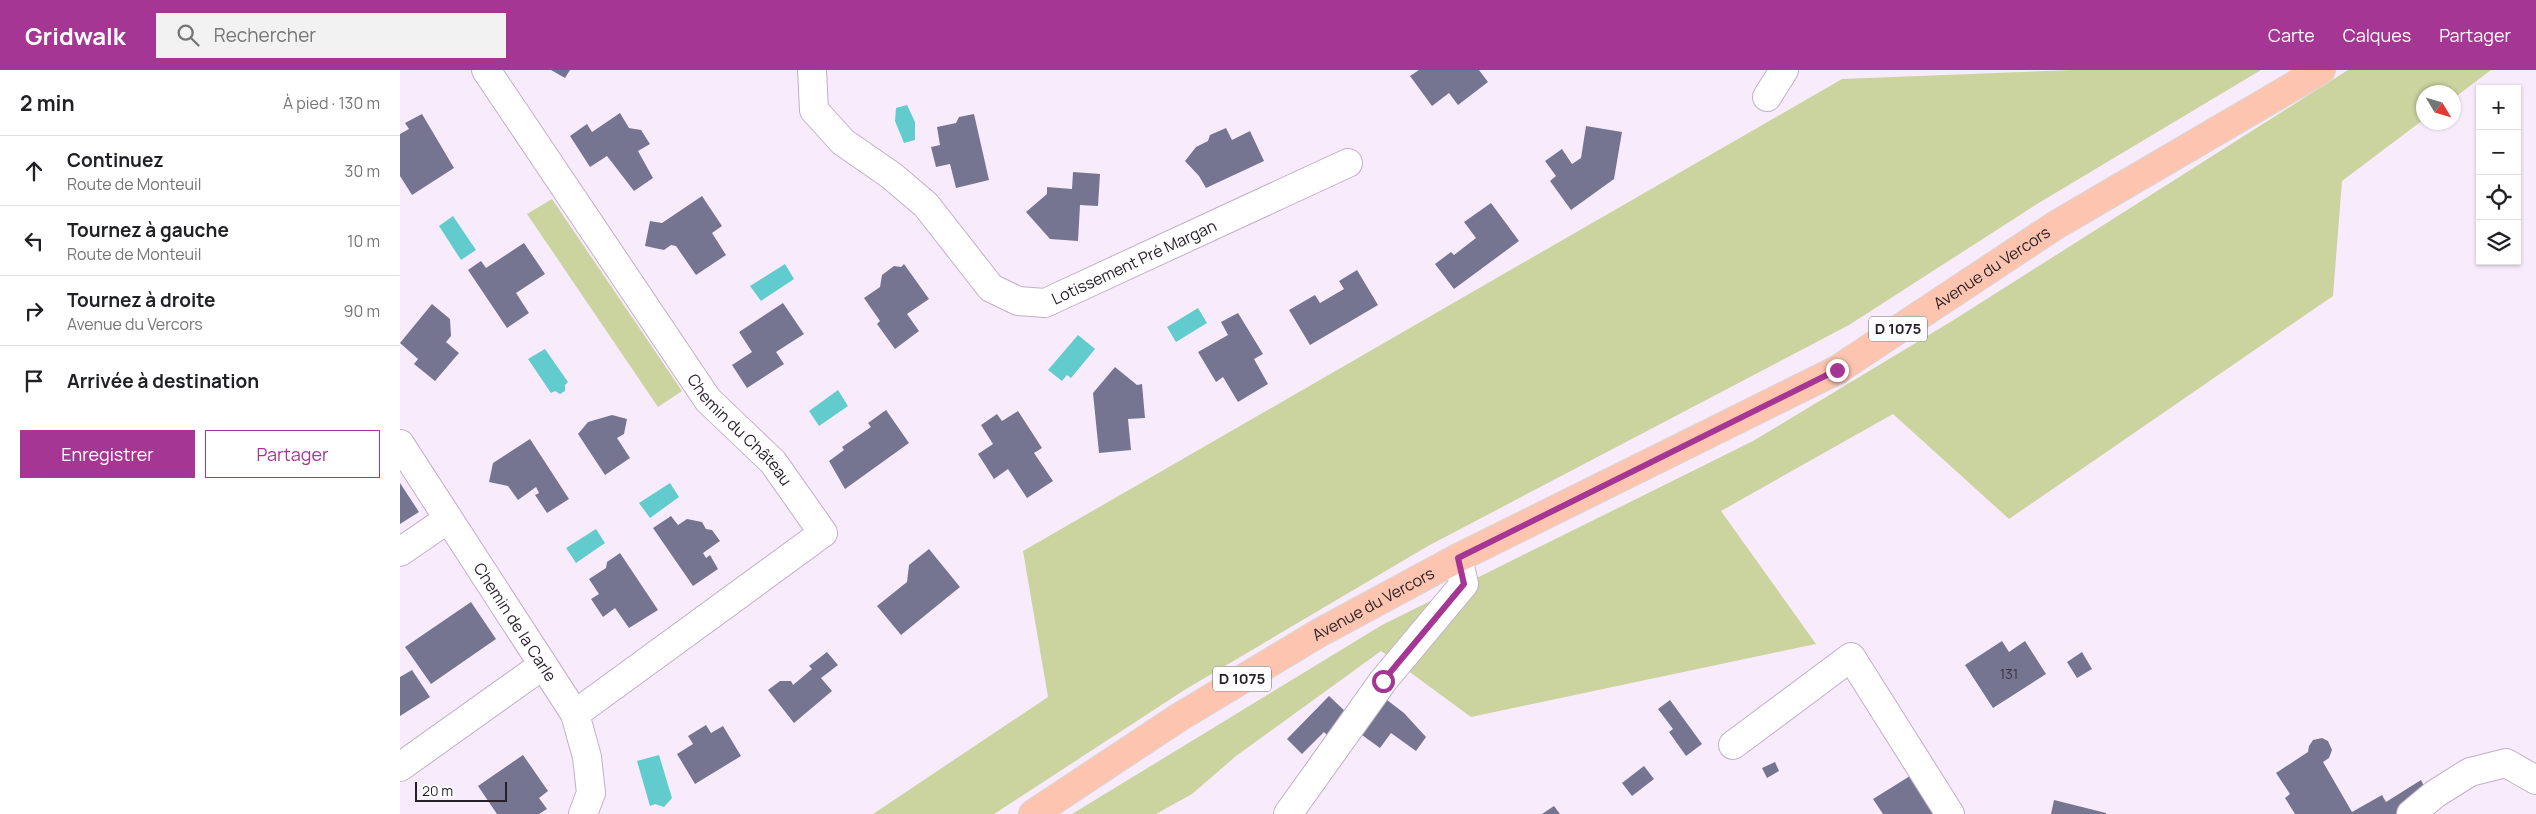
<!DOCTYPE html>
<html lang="fr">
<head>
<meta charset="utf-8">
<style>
	body { margin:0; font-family:Manrope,sans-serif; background:#f2f2f2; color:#202124 }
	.controls { position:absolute; right:15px; top:15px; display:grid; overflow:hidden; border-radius:0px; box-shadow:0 1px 4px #0004 }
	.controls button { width:45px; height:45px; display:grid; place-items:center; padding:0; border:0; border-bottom:1px solid #e0e0e0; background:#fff; color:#202124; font:25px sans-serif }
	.compass { position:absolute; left:2016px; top:15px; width:45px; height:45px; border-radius:50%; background:#fff; box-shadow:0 1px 4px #0004; rotate:128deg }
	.scale { position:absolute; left:15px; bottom:12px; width:92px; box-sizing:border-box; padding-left:5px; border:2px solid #261f28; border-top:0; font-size:14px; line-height:18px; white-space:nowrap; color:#261f28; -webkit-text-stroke:4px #fefefe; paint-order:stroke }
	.stop { position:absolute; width:15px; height:15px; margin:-11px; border:4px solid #a53694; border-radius:50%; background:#fff }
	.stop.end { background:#a53694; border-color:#fff; box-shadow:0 1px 5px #0008 }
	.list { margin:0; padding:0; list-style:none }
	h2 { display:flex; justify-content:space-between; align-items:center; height:65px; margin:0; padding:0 20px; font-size:21px }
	h2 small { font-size:16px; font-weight:400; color:#757577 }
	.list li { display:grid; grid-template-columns:32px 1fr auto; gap:15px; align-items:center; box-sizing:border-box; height:70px; padding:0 20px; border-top:1px solid #e0e0e0 }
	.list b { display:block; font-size:19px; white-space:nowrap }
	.list p { margin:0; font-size:16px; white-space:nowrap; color:#757577 }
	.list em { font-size:16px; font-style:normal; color:#757577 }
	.actions { display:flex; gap:10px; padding:15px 20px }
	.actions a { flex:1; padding:11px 0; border:1px solid #a53694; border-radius:0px; text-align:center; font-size:18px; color:#a53694 }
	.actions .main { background:#a53694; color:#fff }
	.icon { flex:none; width:28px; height:28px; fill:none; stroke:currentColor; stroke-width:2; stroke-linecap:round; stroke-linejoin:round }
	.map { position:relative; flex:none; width:2136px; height:744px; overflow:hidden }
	header { display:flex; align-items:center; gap:30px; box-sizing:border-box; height:70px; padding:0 25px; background:#a53694; color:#fff }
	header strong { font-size:24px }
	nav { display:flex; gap:28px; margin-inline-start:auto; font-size:18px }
	.search { width:350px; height:45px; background:#f2f2f2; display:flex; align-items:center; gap:12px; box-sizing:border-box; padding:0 18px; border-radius:0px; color:#757577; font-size:19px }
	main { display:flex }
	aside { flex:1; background:#fff }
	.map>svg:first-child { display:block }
	.green { fill:#cbd39f }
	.water { fill:#61cbcd }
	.building { fill:#767591 }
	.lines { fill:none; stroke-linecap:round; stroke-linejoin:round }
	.minor-casing { stroke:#c2aec9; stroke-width:30 }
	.major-casing { stroke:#d8d7d8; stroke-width:30 }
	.minor { stroke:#fff; stroke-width:28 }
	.major { stroke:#fdc5af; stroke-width:28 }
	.route { stroke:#a53694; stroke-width:6 }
	.labels { text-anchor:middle; stroke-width:4; stroke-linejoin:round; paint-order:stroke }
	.number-label { font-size:14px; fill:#3a3442 }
	.shield { fill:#fefefe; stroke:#676268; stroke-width:1 }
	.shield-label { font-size:15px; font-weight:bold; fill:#261f28 }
	.street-label { font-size:16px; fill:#261f28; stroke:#fefefe }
</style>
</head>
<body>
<header>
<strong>Gridwalk</strong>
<div class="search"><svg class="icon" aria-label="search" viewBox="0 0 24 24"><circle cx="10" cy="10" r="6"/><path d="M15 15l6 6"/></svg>Rechercher</div>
<nav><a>Carte</a><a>Calques</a><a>Partager</a></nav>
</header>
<main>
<aside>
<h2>2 min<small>À pied · 130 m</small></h2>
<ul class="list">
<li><svg class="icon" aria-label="ahead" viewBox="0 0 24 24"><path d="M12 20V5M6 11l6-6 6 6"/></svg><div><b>Continuez</b><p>Route de Monteuil</p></div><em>30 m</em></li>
<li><svg class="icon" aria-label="left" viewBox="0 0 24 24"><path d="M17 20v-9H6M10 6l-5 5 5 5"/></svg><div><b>Tournez à gauche</b><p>Route de Monteuil</p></div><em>10 m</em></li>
<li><svg class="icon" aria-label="right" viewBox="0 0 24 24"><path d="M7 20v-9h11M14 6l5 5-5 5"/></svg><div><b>Tournez à droite</b><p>Avenue du Vercors</p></div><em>90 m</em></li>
<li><svg class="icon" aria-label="arrive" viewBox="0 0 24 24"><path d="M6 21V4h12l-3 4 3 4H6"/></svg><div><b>Arrivée à destination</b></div></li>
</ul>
<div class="actions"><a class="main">Enregistrer</a><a>Partager</a></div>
</aside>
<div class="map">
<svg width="2136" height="744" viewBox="0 0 2136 744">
	<rect width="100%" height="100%" fill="#f8ecfc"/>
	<!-- green -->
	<g class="green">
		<polygon points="1672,0 1861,0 1637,134 1449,255 1028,476 786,619 594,744 473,744 648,627 623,481 1442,9"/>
		<polygon points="1948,0 2091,0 2054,28 2054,22 2024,22 2023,50 1942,111 1933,226 1609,449 1493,344 1321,441 1416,574 1071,647 981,581 836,686 792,724 756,744 672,744 982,555 1353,371 1552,251"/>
		<polygon points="152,129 282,321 258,337 127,144"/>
	</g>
	<!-- water -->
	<g class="water">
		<polygon points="507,35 515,52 515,70 504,73 495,51 496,38"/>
		<polygon points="53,146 76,180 61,190 39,156"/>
		<polygon points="385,194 394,209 361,231 350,216"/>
		<polygon points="798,238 807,253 776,272 767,257"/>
		<polygon points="678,265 695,279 671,308 667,305 662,311 648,300"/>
		<polygon points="145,279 168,312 165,315 165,321 160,324 155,321 151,323 128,289"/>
		<polygon points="438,320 448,336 419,356 409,341"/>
		<polygon points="270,413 279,427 250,448 239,433"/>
		<polygon points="196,459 205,473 176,493 166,478"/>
		<polygon points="259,685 272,728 264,737 255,734 250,736 237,691"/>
	</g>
	<!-- building -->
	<g class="building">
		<polygon points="151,0 170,0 165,8"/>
		<polygon points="1019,0 1079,0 1088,12 1058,35 1049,23 1032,36 1010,6"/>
		<polygon points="220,43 229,58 241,60 250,74 238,81 253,108 234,121 207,86 190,97 170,66 187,54 192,62"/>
		<polygon points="22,44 54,98 12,125 0,106 0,64 9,59 5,53"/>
		<polygon points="574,44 589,110 556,118 550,94 536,97 531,77 540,75 537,57 556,53 559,47"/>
		<polygon points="1186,56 1222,62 1214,109 1171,140 1150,111 1156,106 1145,91 1162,79 1172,94 1181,88"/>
		<polygon points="826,58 832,70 850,61 864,91 806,118 799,106 785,91 796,77 808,71 810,65"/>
		<polygon points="673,102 700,104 698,136 680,135 678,171 650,169 626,142 647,124 647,117 672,119"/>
		<polygon points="302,126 322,156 312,163 326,185 296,205 276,176 271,175 264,180 245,176 250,151 262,153"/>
		<polygon points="1091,133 1119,171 1054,219 1035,194 1051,182 1054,185 1076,168 1064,152"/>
		<polygon points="124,173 145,204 116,223 129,243 107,258 68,200 81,191 86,198"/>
		<polygon points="504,194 529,229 507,244 519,261 495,279 477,254 480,251 464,228 480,217 482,205 494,196 501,197"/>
		<polygon points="957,200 978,235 910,275 889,240 915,225 920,233 944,219 939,211"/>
		<polygon points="383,233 404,264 376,282 384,294 347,318 332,295 352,282 339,262"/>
		<polygon points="32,234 50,249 51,266 46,272 59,283 35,311 14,294 18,289 0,273"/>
		<polygon points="838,243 863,284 854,289 868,314 838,332 823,307 816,312 798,282 828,265 821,252"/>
		<polygon points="715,297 737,315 742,314 745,348 728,349 731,380 699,383 693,323"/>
		<polygon points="486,340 509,373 445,419 429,391 444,380 442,377 471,357 468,353"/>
		<polygon points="618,341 642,378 634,383 653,411 627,428 608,399 594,409 578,384 593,374 581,355 597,344 602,351"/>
		<polygon points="212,345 227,349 224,364 217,368 230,388 205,405 178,364 188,352"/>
		<polygon points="130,369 169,429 147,443 135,425 139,423 136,417 118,430 108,416 89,412 93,393"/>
		<polygon points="0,413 19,442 0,454"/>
		<polygon points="271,446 278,455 287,449 302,452 306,459 312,460 320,471 303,483 306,488 310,485 318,499 293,516 253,458"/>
		<polygon points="529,479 560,517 501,565 477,536 507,512 509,495"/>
		<polygon points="220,483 258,540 229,558 215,538 203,547 191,529 199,524 189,509 206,498 207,492"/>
		<polygon points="71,532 96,569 31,614 5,577"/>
		<polygon points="1602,571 1609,582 1625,571 1646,604 1593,638 1565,595"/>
		<polygon points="427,582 438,595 421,608 432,621 394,653 368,620 380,611 391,611 393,615 412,599 409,596"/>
		<polygon points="1682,582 1692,599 1677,608 1667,592"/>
		<polygon points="12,600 30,627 0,646 0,607"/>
		<polygon points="929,626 946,642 928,666 924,662 902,684 887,669"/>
		<polygon points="987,630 1004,643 1026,667 1016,681 991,663 980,678 962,665"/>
		<polygon points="1270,630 1302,674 1286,686 1269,662 1273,659 1258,639"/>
		<polygon points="306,655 311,663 323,656 341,686 295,714 277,684 293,674 288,666"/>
		<polygon points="1922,668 1928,671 1932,680 1929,688 1923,692 1952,742 1982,725 1986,732 2021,710 2026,720 1997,744 1895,744 1885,728 1890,724 1876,703 1908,682 1909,676 1913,670"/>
		<polygon points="123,685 148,721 139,728 147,739 139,744 97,744 78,716"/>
		<polygon points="1375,692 1379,701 1367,708 1362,698"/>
		<polygon points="1244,696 1254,709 1232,726 1222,713"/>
		<polygon points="1510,706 1534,744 1483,744 1473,729"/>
		<polygon points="1654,730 1706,743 1706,744 1651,744"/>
		<polygon points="1154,736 1160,744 1142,744"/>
	</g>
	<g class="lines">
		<!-- minor casing -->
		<g class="minor-casing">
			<g id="minor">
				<path id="s1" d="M86 0 308 330 373 392 423 463 175 644"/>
				<path id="s2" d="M412 0 414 40 443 72 492 106 526 135 591 218 618 231 645 233 948 93"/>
				<polyline points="1367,27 1384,0"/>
				<path id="s3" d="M0 374 175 644 187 687 191 723 183 744"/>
				<polyline points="0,482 48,449"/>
				<polyline points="1333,675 1451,587 1550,744"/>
				<polyline points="0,697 143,595"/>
				<polyline points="888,744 983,611 1064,514 1058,488"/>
				<polyline points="2011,744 2035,724 2070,702 2106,693 2136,710"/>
			</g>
		</g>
		<!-- major casing -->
		<g class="major-casing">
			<g id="major">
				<path id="s4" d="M633 744 778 648 919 563 1058 488 1437 300 1656 155 1921 0"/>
			</g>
		</g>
		<!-- minor -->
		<use href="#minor" class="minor"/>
		<!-- major -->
		<use href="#major" class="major"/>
	</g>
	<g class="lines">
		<!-- route -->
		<polyline class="route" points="983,611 1064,514 1058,488 1437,300"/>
	</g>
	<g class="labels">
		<!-- number labels -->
		<g class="number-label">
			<text x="1609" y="609">131</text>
		</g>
		<!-- shield labels -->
		<g class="shield">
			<rect x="1469" y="246.5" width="58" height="25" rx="4"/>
			<rect x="813" y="596.5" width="58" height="25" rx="4"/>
		</g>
		<g class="shield-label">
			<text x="1498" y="264">D 1075</text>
			<text x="842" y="614">D 1075</text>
		</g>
		<!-- street labels -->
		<g class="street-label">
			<text dy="6" stroke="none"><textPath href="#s2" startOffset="448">Lotissement Pré Margan</textPath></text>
			<text dy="6" stroke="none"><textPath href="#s4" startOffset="1105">Avenue du Vercors</textPath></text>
			<text dy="6" stroke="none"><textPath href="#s1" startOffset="441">Chemin du Château</textPath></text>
			<text dy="6" stroke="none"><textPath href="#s4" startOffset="400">Avenue du Vercors</textPath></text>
			<text dy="6" stroke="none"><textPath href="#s3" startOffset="212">Chemin de la Carle</textPath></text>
		</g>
	</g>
</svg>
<div class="controls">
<button>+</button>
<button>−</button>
<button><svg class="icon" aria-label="locate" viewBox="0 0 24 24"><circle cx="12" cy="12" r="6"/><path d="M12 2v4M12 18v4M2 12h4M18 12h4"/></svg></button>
<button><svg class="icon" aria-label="layers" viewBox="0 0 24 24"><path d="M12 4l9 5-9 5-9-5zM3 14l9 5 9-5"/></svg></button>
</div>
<svg class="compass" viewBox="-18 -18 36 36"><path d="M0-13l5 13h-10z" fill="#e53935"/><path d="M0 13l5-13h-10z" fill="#757577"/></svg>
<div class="scale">20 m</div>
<div class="stop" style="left:983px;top:611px"></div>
<div class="stop end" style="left:1437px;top:300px"></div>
</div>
</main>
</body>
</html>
